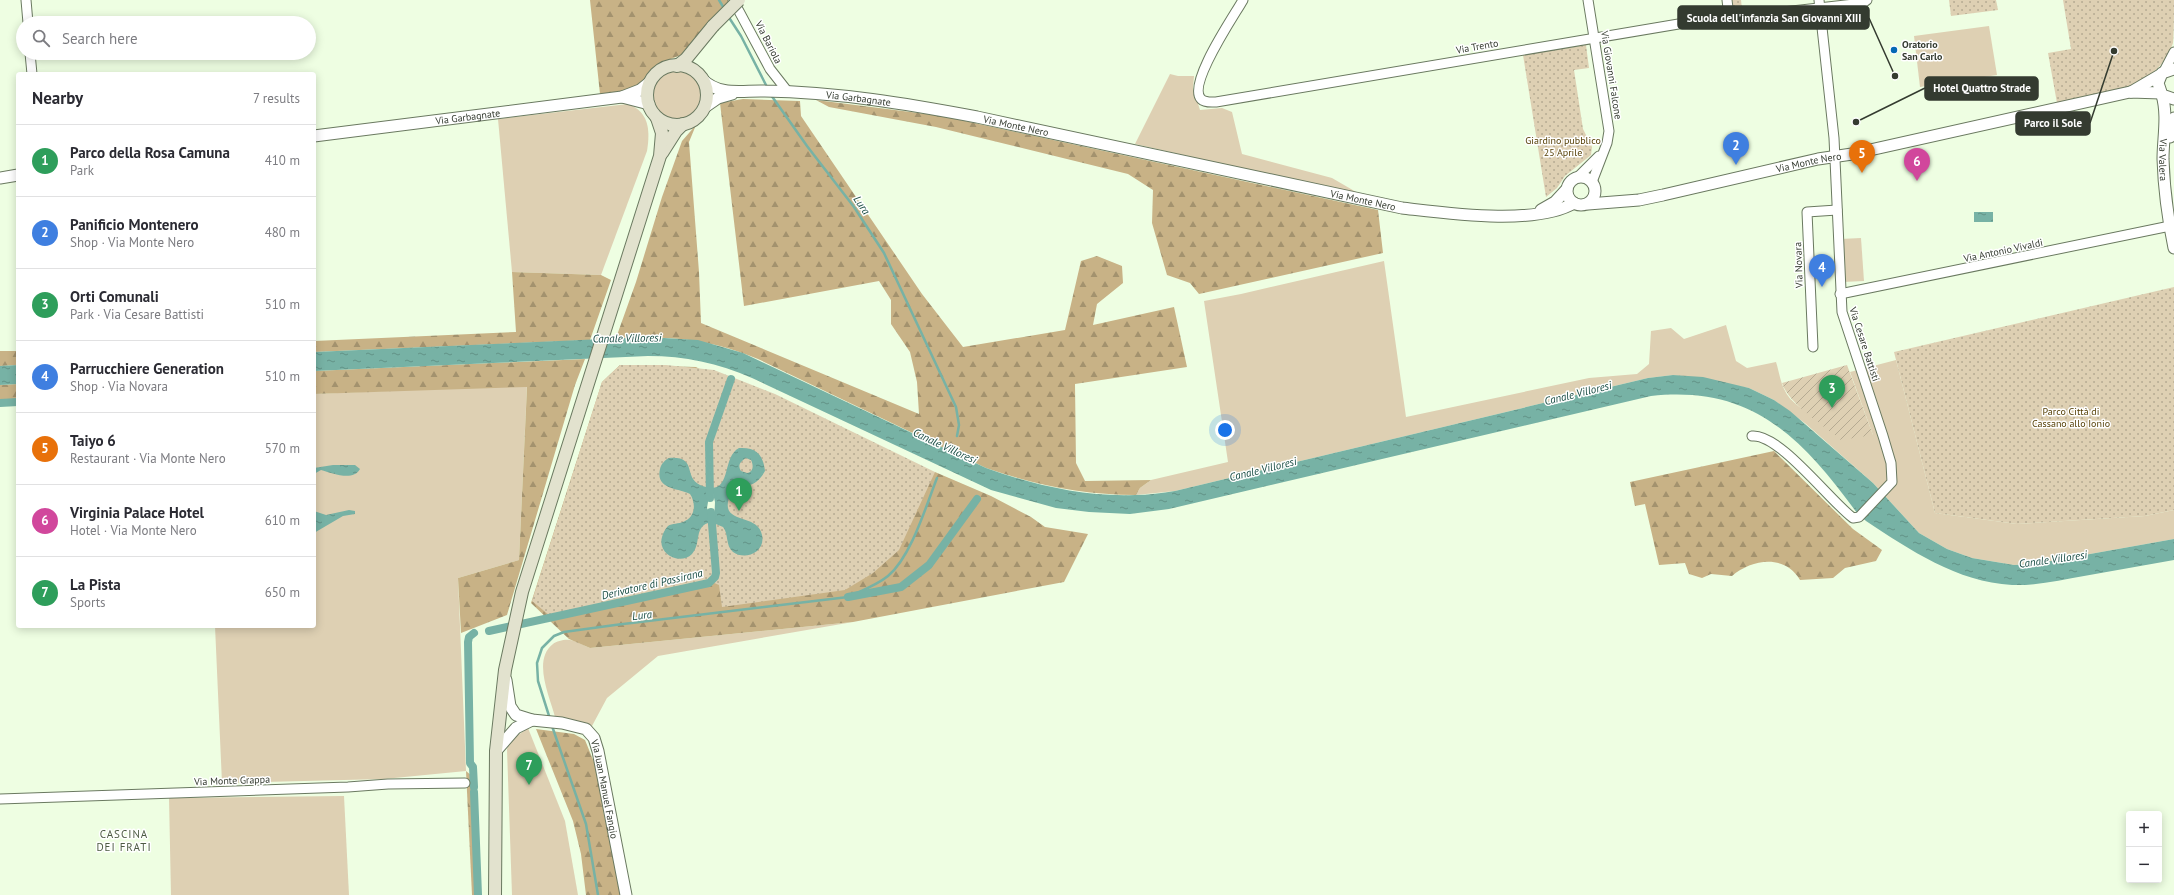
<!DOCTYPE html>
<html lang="en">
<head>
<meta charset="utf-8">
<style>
	body { margin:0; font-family:"PT Sans",sans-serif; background:#f7f7f7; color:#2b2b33 }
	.controls { position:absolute; right:12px; bottom:12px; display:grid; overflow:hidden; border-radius:4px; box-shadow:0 2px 10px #0003 }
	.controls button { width:36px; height:36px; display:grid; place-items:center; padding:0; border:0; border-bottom:1px solid #e1e1e2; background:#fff; color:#2b2b33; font:20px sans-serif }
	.you { position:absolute; left:1225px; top:430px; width:14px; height:14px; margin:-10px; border:3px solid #fff; border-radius:50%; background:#1a73e8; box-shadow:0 0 0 6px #1a73e833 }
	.badge { display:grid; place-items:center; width:26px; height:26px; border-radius:50%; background:#0569b5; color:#fff; font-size:13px; font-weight:700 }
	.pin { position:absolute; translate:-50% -33px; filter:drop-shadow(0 1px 2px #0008) }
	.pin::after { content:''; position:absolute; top:21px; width:14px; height:12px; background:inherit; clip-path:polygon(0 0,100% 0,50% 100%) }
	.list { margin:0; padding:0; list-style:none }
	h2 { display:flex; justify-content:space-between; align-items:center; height:52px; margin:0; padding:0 16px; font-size:17px }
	h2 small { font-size:13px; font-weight:400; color:#7c7c81 }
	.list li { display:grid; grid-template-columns:26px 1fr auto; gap:12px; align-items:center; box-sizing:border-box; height:72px; padding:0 16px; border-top:1px solid #e1e1e2 }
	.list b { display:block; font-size:15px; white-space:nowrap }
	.list p { margin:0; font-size:13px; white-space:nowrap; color:#7c7c81 }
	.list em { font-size:13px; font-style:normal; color:#7c7c81 }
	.icon { flex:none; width:22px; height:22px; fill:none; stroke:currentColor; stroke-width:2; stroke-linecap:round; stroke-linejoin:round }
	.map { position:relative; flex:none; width:2174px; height:895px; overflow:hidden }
	.search { position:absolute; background:#fff; box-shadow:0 2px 10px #0003; left:16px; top:16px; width:300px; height:44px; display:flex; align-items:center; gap:10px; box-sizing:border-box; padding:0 14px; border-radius:22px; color:#7c7c81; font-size:15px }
	.panel { position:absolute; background:#fff; box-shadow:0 2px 10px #0003; left:16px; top:72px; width:300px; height:556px; border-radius:4px }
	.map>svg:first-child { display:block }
	.grass { fill:#ded0b3 }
	.forest { fill:url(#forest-firs) }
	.park { fill:url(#park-dots) }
	.garden { fill:url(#garden-furrows) }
	.water { fill:url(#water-ripples); fill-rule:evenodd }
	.pier { fill:#eefee2 }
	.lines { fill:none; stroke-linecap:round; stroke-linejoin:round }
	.stream { stroke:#77b2a5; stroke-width:2.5 }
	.canal { stroke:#77b2a5; stroke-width:8 }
	.minor-casing { stroke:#6a7960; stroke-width:11 }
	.tertiary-casing { stroke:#6a7960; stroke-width:13 }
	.secondary-casing { stroke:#6a7960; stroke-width:14 }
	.minor { stroke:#fff; stroke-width:9 }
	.tertiary { stroke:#fff; stroke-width:11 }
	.secondary { stroke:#e2e2ce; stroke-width:12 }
	.secondary-bridge-casing { stroke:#6a7960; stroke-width:14; stroke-linecap:butt }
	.secondary-bridge { stroke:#e2e2ce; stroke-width:12 }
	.poi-dot { fill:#0569b5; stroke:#fff; stroke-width:1.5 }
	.labels { text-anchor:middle; stroke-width:3; stroke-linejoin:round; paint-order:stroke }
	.street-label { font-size:10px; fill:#343b30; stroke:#fff }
	.poi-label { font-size:10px; font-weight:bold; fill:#343b30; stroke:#fff; text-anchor:start }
	.park-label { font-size:10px; fill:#543e03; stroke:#fff }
	.water-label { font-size:11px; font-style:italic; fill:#194d44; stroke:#fff }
	.neighbourhood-label { font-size:11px; letter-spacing:1px; fill:#4d5b43; stroke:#fff }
	.leader { fill:none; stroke:#343b30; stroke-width:1.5 }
	.callout-dot { fill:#343b30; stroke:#fff; stroke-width:1.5 }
	.callout { fill:#343b30; stroke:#343b30; stroke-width:1.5 }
	.callout-label { font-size:11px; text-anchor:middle; font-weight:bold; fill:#fff }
</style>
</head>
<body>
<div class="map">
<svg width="2174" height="895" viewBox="0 0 2174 895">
	<defs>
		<pattern id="forest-firs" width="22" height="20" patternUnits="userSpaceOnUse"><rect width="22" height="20" fill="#c8b286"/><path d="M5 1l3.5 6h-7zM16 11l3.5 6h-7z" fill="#a3926e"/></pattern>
		<pattern id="park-dots" width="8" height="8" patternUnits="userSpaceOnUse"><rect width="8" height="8" fill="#ded0b3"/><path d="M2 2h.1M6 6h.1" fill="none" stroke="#b5aa92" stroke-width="1.8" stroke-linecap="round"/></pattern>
		<pattern id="garden-furrows" width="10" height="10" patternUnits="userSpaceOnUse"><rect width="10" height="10" fill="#ded0b3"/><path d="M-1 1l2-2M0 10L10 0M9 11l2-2" fill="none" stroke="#b5aa92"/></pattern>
		<pattern id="water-ripples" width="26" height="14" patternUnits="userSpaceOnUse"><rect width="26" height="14" fill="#77b2a5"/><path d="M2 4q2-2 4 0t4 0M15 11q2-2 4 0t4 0" fill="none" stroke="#629287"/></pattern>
	</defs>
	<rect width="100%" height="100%" fill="#eefee2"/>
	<!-- grass -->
	<g class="grass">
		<polygon points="1989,26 1997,75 1920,87 1914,36"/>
		<circle cx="677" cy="95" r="24"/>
		<polygon points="1170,74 1178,76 1194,76 1193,88 1200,110 1222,108 1232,112 1242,154 1332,178 1363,196 1135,144"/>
		<path d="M628 104C650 112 650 132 647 151L601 275 512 272 498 119Z"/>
		<polygon points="1861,238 1864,281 1843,282 1840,239"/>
		<path d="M1384 261 1406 417 1589 378 1637 374 1649 364 1651 331 1671 328 1684 339 1726 325 1736 361 1747 368 1776 362C1779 371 1780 381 1784 389 1796 417 1847 426 1873 435L1850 372 1896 360 1935 513 2017 524 2145 516 2174 510V539L2034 564 2014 565 1972 558 1947 549 1919 533 1873 483 1806 424 1774 400 1749 388 1673 375 1648 378 1175 491 1136 495 1140 488 1151 480 1228 462 1204 301 1241 294Z"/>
		<polygon points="527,385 519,560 458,578 466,771 384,779 222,783 215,626 314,626 314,394"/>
		<path d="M853 622 658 656 607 698 592 726 555 717C550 697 532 660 553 644 557 641 565 639 570 640 577 641 584 646 590 648Z"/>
		<polygon points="528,728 565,821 578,895 512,895 507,749 510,741"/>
		<polygon points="344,796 349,895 171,895 169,798"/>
	</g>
	<!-- forest -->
	<g class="forest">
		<polygon points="590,0 730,0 708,22 681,55 658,64 646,79 637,87 621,92 600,94"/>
		<path d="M743 99 800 101 801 116 922 294 963 347 1065 330 1081 261 1097 256 1122 266 1123 283 1097 304 1093 325 1174 307 1187 367 1075 384 1076 463 1085 481 1151 480 1140 488 1136 495C1084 495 1035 485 986 468L758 359C708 338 670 336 616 338L636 282 662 197 682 141 696 125 689 142 699 272 701 323 919 414 917 382 910 352 891 324V300L879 281 744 306 720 103Z"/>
		<polygon points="816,100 942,116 1378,210 1383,253 1199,294 1190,283 1167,275 1152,223 1153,190 1128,174 936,127 829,107"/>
		<polygon points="512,272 601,275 611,280 590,340 314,352 314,341 516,332"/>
		<polygon points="0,351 18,351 18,365 0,366"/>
		<polygon points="585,359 575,385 507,615 461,633 458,578 519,560 527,387 314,394 314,371"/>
		<polygon points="620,365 696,367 896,477 935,472 991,496 1031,517 1045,527 1088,534 1064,582 853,622 590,648 569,639 531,603 602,382"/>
		<polygon points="18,384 18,404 0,404 0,385"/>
		<path d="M1774 451 1853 529 1882 550 1876 561 1845 568 1833 578 1800 580C1785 554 1752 559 1732 576L1711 574 1702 578 1689 574 1685 563 1659 565 1645 504 1635 506 1630 482Z"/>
		<polygon points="536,729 574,734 585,740 596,767 604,815 624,895 586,895 581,854 573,821"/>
		<polygon points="466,771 472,776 477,895 472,895"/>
	</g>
	<!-- park -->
	<g class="park">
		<polygon points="1732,0 1741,0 1742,9 1734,11"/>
		<polygon points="1949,0 1996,0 1998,10 1951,16"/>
		<path d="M2063 0H2174C2174 11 2174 33 2173 43 2156 92 2101 95 2057 103L2048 53 2071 49Z"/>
		<polygon points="1586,45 1589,68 1574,70 1583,129 1592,147 1591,155 1565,176 1557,188 1546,197 1523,55"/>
		<polygon points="2174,287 2174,510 2145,516 2017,524 1935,513 1894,352"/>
		<polygon points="620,365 666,365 714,370 775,394 935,472 899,550 873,573 845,590 722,607 719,585 712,582 549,615 532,601 602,382"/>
	</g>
	<!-- garden -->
	<path class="garden" d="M1847 365 1873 435 1841 440C1824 426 1788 403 1782 383Z"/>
	<!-- water -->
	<g class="water">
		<rect x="1974" y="212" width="19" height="10"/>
		<path d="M647 337 698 340 743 353 986 468C1034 485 1084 497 1135 495 1148 495 1162 493 1175 491L1648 378 1673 375 1703 377 1749 388 1774 400 1790 411 1873 483 1919 533 1947 549 1972 558 2014 565 2034 564 2174 539V560C2144 565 2114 571 2084 576 2061 580 2036 586 2012 585 1957 582 1910 550 1866 521L1857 513C1801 437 1752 385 1651 396L1169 509 1130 514 1089 512 1056 508 991 490 752 378C718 363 685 356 648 356L314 371V352Z"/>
		<polygon points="18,365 18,384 0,385 0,366"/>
		<path d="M739 448C756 447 763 454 765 471 754 490 747 482 732 491 714 527 758 511 762 535 766 552 745 561 733 552 725 545 729 534 723 527L711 522C693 526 702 543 692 554 680 566 657 554 662 537 663 533 665 529 668 526 672 523 679 524 683 522 696 517 696 503 690 494 679 488 655 490 660 469 661 464 665 460 669 458 698 456 683 477 700 485 734 499 720 458 739 448ZM746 458 751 460C754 466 753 472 747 473L741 471C737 465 741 461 746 458Z"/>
		<path d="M333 465H355L360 469C353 482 332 473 321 470L314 474V468Z"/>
		<polygon points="349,510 355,511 355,514 343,516 314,533 314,511 326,515"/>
	</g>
	<!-- pier -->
	<polygon class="pier" points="707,485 711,485 715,502 714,525 710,525 709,512 707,508 708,502"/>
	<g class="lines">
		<!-- stream -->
		<g class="stream">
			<polyline points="719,0 725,10"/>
			<polyline points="728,16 741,36 767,87"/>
			<polyline points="771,95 807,146 854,207 884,253 956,407 959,425 957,436"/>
			<path d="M550 719 538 681 537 663 542 648 554 636 564 632 615 625 848 597C861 591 877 585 888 576 911 557 926 506 937 478"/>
			<polyline points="552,726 586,824 598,895"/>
		</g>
		<!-- canal -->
		<g class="canal">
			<polyline points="0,403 18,402"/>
			<polyline points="710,498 709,442 731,379"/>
			<polyline points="848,597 901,587 929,565 977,499"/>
			<polyline points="489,631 709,583 715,577 716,573 711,512"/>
			<polyline points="474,787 473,767 470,763 468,642 469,637 474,633"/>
			<polyline points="474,792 478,895"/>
		</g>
		<!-- minor casing -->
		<g class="minor-casing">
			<g id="minor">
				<polyline points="26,0 28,23"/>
				<polyline points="733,0 770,69 788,92"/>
				<path d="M1243 0C1234 16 1187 84 1201 99 1205 103 1211 102 1216 102L1720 17 1726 14"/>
				<polyline points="1588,0 1609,131 1607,143 1592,182"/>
				<polyline points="1726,14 1738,17 1863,3 1867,0"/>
				<polyline points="1726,14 1728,8 1727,0"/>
				<polyline points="30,53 32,74"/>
				<polyline points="2164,71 2174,52"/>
				<polyline points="1578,177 1599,156"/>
				<polyline points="1840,294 2170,226"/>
				<polyline points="1813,347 1807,212 1837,210"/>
				<path d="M1752 436C1779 433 1830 501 1853 518L1859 517 1892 482 1891 463 1883 436 1842 312 1834 138 1819 0"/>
				<polyline points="0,799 348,787 388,784 465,783"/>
			</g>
		</g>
		<!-- tertiary casing -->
		<g class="tertiary-casing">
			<g id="tertiary">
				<polyline points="2174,69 2162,73 2158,83 2162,95 2174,99"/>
				<path id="s1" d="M702 79C720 97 743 90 765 91 837 92 908 104 977 117L1402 208C1446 213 1535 226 1574 203"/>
				<polyline points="2131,92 2160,75"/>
				<path id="s2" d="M2162 95C2168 116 2163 138 2163 159 2164 190 2168 219 2174 248"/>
				<polyline points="622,97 649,104"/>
				<polyline points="705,107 718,98 732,94"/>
				<path id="s3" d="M314 136 622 97 640 90 650 82"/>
				<polyline points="2170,137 2174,118"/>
				<circle cx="1581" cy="191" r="14"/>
				<polyline points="0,178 18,175"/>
				<path id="s4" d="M1588 204 1639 200 1663 195 1818 159 1852 154 2130 92 2161 93"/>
				<polyline points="1541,210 1555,202 1567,189"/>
				<path id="s5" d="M506 680 510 706 516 715 532 720 562 723 586 729 594 738 598 751 626 895"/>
				<polyline points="496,751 516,728 532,720"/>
			</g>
		</g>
		<!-- secondary casing -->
		<g class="secondary-casing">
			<g id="secondary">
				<circle cx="677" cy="95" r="30"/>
				<polyline points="677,66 686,59 713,26"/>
				<polyline points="662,153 676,131 683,124"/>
				<polyline points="495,895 496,751 505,670 522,592 660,156 662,133 657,118"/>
			</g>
		</g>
		<!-- minor -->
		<use href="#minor" class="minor"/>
		<!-- tertiary -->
		<use href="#tertiary" class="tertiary"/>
		<!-- secondary -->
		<use href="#secondary" class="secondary"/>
		<!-- secondary-bridge casing -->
		<g class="secondary-bridge-casing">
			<polyline id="secondary-bridge" points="713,26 739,0"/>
		</g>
		<!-- secondary-bridge -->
		<use href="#secondary-bridge" class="secondary-bridge"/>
	</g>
	<!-- markers -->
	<circle class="poi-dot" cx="1894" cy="50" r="4"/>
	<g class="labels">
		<!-- street labels -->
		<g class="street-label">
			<text transform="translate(769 42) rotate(63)" y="4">Via Bariola</text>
			<text transform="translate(1477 46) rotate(-10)" y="4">Via Trento</text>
			<text transform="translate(1612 75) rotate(81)" y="4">Via Giovanni Falcone</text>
			<text dy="4" stroke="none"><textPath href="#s1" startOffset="160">Via Garbagnate</textPath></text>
			<text dy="4" stroke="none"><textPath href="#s3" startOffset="155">Via Garbagnate</textPath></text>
			<text dy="4" stroke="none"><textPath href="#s1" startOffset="320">Via Monte Nero</textPath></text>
			<text dy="4" stroke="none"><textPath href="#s2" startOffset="65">Via Valera</textPath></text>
			<text dy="4" stroke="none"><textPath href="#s4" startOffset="225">Via Monte Nero</textPath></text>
			<text dy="4" stroke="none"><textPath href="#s1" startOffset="675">Via Monte Nero</textPath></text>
			<text transform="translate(2003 250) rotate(-12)" y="4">Via Antonio Vivaldi</text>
			<text transform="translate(1798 265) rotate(-92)" y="4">Via Novara</text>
			<text transform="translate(1865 344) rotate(72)" y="4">Via Cesare Battisti</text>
			<text transform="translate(232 780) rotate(-2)" y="4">Via Monte Grappa</text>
			<text dy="4" stroke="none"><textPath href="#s5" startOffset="173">Via Juan Manuel Fangio</textPath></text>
		</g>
		<!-- poi labels -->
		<g class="poi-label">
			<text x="1902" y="48">Oratorio<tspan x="1902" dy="12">San Carlo</tspan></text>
		</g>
		<!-- park labels -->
		<g class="park-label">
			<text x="1563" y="144">Giardino pubblico<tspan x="1563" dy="12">25 Aprile</tspan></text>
			<text x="2071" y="415">Parco Città di<tspan x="2071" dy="12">Cassano allo Ionio</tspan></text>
		</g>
		<!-- water labels -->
		<g class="water-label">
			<text transform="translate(862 205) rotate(56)" y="4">Lura</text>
			<text transform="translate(627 338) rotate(-1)" y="4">Canale Villoresi</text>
			<text transform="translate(1578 393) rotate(-14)" y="4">Canale Villoresi</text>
			<text transform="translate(945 446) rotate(25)" y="4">Canale Villoresi</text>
			<text transform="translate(1263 469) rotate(-14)" y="4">Canale Villoresi</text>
			<text transform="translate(2053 559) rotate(-8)" y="4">Canale Villoresi</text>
			<text transform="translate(652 584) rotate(-13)" y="4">Derivatore di Passirana</text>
			<text transform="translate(642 615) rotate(-7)" y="4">Lura</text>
		</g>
		<!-- neighbourhood labels -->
		<g class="neighbourhood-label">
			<text x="124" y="838">CASCINA<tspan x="124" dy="13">DEI FRATI</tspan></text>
		</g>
	</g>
	<!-- callouts -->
	<path class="leader" d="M1895 76L1869 18M1856 122L1925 88M2114 51L2090 123"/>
	<g class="callout-dot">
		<circle cx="1895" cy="76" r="4"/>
		<circle cx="1856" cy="122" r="4"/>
		<circle cx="2114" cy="51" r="4"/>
	</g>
	<g class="callout">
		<rect x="1678" y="6" width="191" height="23" rx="4"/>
		<rect x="1925" y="77" width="113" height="23" rx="4"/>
		<rect x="2016" y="112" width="74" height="23" rx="4"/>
	</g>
	<g class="callout-label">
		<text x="1774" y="22">Scuola dell'infanzia San Giovanni XIII</text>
		<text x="1982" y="92">Hotel Quattro Strade</text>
		<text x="2053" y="127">Parco il Sole</text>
	</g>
</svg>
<div class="controls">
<button>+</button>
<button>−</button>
</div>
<div class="you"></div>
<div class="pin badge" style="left:739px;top:511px;background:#2e9e5b">1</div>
<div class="pin badge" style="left:1736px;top:165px;background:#3f7fe0">2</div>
<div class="pin badge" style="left:1832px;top:408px;background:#2e9e5b">3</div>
<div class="pin badge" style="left:1822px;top:287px;background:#3f7fe0">4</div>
<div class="pin badge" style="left:1862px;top:173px;background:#e8710a">5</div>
<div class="pin badge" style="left:1917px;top:181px;background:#d1479c">6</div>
<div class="pin badge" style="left:529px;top:785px;background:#2e9e5b">7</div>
<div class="search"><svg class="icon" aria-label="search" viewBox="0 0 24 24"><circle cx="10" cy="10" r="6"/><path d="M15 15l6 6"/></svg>Search here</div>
<section class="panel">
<h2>Nearby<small>7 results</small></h2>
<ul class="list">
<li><span class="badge" style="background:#2e9e5b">1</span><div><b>Parco della Rosa Camuna</b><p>Park</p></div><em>410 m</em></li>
<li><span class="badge" style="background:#3f7fe0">2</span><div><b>Panificio Montenero</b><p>Shop · Via Monte Nero</p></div><em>480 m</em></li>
<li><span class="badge" style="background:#2e9e5b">3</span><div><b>Orti Comunali</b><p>Park · Via Cesare Battisti</p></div><em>510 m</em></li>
<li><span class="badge" style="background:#3f7fe0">4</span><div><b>Parrucchiere Generation</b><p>Shop · Via Novara</p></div><em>510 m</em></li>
<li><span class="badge" style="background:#e8710a">5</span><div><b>Taiyo 6</b><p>Restaurant · Via Monte Nero</p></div><em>570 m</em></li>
<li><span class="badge" style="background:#d1479c">6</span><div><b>Virginia Palace Hotel</b><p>Hotel · Via Monte Nero</p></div><em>610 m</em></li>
<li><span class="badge" style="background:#2e9e5b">7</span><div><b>La Pista</b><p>Sports</p></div><em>650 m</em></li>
</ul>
</section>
</div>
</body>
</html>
